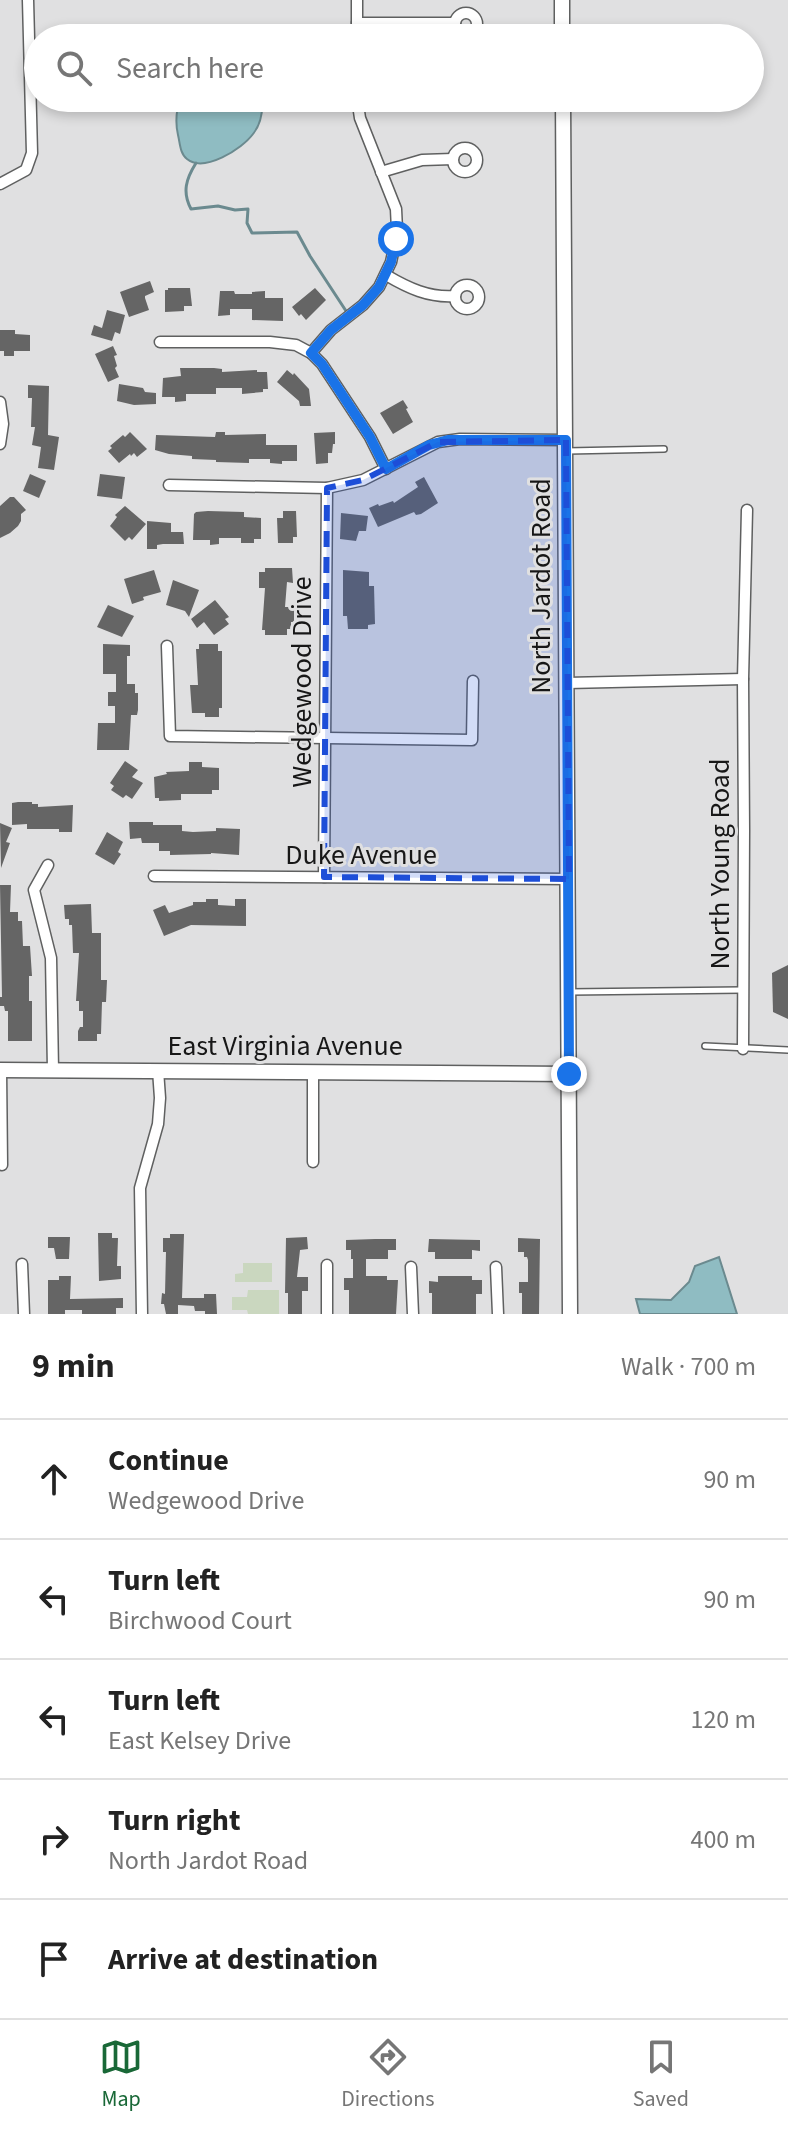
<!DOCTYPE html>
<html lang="en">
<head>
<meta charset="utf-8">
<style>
	body { margin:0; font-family:"Source Sans 3",sans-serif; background:#f6f6f6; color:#222 }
	.stop { position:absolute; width:24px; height:24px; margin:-18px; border:6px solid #1a73e8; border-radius:50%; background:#fff }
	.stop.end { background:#1a73e8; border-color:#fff; box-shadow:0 2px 8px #0008 }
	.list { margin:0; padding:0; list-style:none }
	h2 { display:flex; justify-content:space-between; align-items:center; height:104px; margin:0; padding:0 32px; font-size:34px }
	h2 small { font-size:26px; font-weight:400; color:#767676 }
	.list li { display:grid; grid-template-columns:52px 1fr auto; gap:24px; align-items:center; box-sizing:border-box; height:120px; padding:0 32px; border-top:2px solid #e0e0e0 }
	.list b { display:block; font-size:30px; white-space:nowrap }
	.list p { margin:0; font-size:26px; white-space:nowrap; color:#767676 }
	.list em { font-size:26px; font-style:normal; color:#767676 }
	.icon { flex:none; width:44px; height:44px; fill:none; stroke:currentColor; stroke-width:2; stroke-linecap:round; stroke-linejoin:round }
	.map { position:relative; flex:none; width:788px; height:1314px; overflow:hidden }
	.search { position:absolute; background:#fff; box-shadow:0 4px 12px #0003; left:24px; right:24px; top:24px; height:88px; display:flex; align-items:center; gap:20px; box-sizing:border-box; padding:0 28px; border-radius:44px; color:#767676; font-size:30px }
	.sheet { height:704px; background:#fff }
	nav { display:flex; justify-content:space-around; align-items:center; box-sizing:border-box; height:112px; border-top:2px solid #e0e0e0; background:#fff; font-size:22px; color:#767676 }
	nav a { display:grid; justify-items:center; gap:4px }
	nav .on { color:#196837 }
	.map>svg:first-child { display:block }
	.green { fill:#cad7bf }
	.water { fill:#8fbcc2; stroke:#6b8a8f; stroke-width:2 }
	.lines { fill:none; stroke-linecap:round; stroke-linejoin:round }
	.stream { stroke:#6b8a8f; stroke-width:3 }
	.building { fill:#656565 }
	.lane-casing { stroke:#5f6060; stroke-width:8 }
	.street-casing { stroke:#5f6060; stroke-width:13 }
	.secondary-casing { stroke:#5f6060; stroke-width:17 }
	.lane { stroke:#fff; stroke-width:5 }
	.street { stroke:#fff; stroke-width:10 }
	.secondary { stroke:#fff; stroke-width:14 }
	.route { stroke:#1a73e8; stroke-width:10 }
	.marked { fill:#1d4ed8; fill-opacity:0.2; stroke:#1d4ed8; stroke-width:6; stroke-dasharray:16 10; stroke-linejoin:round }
	.labels { text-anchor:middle; stroke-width:6; stroke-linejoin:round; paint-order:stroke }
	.street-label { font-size:28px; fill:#171717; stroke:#e0e0e1 }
</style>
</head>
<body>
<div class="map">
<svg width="788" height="1314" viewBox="0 0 788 1314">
	<rect width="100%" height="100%" fill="#e0e0e1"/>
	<!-- green -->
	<g class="green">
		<polygon points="243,1263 272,1263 272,1282 235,1282 235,1274 243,1273"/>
		<polygon points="248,1290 279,1290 279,1314 248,1314 247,1310 232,1310 232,1297 247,1297"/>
	</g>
	<!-- water -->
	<g class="water">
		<path d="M180 98H262C263 110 261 124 253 134 242 149 204 173 187 159 180 154 180 143 178 135 175 122 176 111 180 98Z"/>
		<polygon points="719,1257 737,1314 640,1314 636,1299 671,1300 689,1282 695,1266"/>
	</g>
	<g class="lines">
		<!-- stream -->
		<path class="stream" d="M196 163C186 179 182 192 191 209L218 206 235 210 248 209 247 223 252 233 297 232 310 256 348 314"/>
	</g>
	<!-- building -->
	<g class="building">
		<polygon points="150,281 154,292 145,296 145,298 149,310 129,317 120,292"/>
		<polygon points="168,288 190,288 192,306 184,306 184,311 165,312 165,290 168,290"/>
		<polygon points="315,288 326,300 306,320 301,314 299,316 292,307"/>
		<polygon points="220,291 234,291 235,294 252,294 252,292 265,291 265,298 283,298 283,321 252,320 252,309 230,309 230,315 218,316"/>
		<polygon points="107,310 125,315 120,334 115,332 112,341 91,335 94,325 102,328"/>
		<polygon points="0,330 15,330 15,334 30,335 30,351 14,351 14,356 4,356 4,351 0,351"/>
		<polygon points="113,346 117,355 114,356 117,366 115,368 119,377 108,382 95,354"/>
		<polygon points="180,368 214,368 222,369 222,372 257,370 257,372 267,372 268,389 263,389 263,392 242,394 242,388 216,388 216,394 186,394 186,401 175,402 175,397 162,397 163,378 181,376"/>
		<polygon points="287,370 293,375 294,373 309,389 311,406 300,406 299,401 277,382"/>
		<polygon points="119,384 143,388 145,392 156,393 156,404 134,405 117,401"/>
		<polygon points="28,385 49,386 48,435 59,437 54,470 38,468 41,447 32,445 35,427 31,427 32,398 28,398"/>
		<polygon points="403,400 408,408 406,409 413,422 393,434 380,413"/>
		<polygon points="130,432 147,449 137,457 134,453 131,456 130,454 119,463 108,451 112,448 110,446 123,435 125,437"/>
		<polygon points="216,432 225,432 225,435 266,434 266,445 297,445 297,461 282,461 282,464 270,463 270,459 249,459 249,463 216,462 216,460 192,459 192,456 169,454 155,450 156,435 215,437"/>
		<polygon points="335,432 335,444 333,444 332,453 328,453 328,463 316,464 314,433"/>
		<polygon points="30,474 46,481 39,498 23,491"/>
		<polygon points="100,474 125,477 122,499 97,496"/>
		<polygon points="424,477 438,503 421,514 416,515 414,512 378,527 369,508 378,504 379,506 393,501 394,503 418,487 415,482"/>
		<polygon points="10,497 14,497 26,510 21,514 21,521 18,526 10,533 0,538 0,506"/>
		<polygon points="125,506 146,524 132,540 129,537 125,541 110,526 117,517 115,515"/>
		<polygon points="208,511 244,512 244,517 261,518 261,539 254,539 254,543 241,543 241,538 219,538 219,544 210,545 210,540 193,540 194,514 196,512"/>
		<polygon points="283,511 296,511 297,537 293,537 293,543 278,543 277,518 283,518"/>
		<polygon points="341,513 368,516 366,531 359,531 356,541 340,539"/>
		<polygon points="147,521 171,523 171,532 183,532 184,544 163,544 157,545 157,549 147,549"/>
		<polygon points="265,568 292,568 293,583 287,582 285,607 294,607 294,622 291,622 291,629 287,629 287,635 265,635 265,630 262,630 265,588 259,588 259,572 265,572"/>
		<polygon points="154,570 161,592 143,597 144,600 132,604 124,579"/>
		<polygon points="343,570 369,572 369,586 374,586 375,624 368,625 368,629 348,629 347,616 343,616"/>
		<polygon points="173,580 199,590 189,617 185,611 166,605"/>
		<polygon points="215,600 229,617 225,619 229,624 214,635 204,622 197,628 191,619"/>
		<polygon points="108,605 134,616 122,637 97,627"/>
		<polygon points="103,644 130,645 130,656 127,656 127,684 135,684 135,693 138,693 138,710 137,715 131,715 129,750 97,750 98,723 115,723 115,706 108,706 108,692 116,692 116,674 103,674"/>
		<polygon points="199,644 218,644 218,651 222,651 222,708 219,708 219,717 205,717 205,713 192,713 190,685 198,685 196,649 199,649"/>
		<polygon points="125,761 138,770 132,777 143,783 132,799 126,795 123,798 111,790 114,786 110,783"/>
		<polygon points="189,762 202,762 202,767 219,768 219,790 212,790 212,794 181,794 181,800 159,801 159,798 155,798 154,777 167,774 166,772 189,771"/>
		<polygon points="18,802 32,802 32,804 38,804 38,807 73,805 72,832 59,832 59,829 27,829 27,824 12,825 12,803"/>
		<polygon points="129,822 153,822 153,825 182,825 182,831 193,832 216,831 216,828 240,829 239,855 211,853 211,854 170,855 170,851 159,851 159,843 142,843 141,838 130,839"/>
		<polygon points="0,823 12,828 6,842 10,843 1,868"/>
		<polygon points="107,832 123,842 118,852 121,854 114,865 95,854"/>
		<polygon points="0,885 11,885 10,912 18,912 18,921 22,921 23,946 30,946 32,976 29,976 29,1001 32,1001 32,1041 8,1041 8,1011 5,1011 4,1006 0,1006 0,997 2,997"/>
		<polygon points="206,899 218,899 218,905 235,906 235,899 246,899 246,926 191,925 164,936 153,910 165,905 169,913 193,905 193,902 206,902"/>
		<polygon points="91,904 92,933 101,933 101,980 107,980 106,1002 102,1002 101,1034 97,1034 97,1041 78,1041 78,1031 80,1027 83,1027 83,1011 79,1011 79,1001 76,1001 79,953 73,953 72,925 69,925 69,919 65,919 64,905"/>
		<polygon points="788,965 788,1019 773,1012 772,973"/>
		<polygon points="98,1233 112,1233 112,1238 118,1238 117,1266 121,1266 121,1279 99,1281"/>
		<polygon points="170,1234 184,1234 182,1298 204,1298 204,1294 216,1294 217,1314 205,1314 205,1311 195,1311 194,1306 178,1305 178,1314 166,1314 164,1304 161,1304 162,1293 165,1294 166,1252 163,1252 163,1238 170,1238"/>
		<polygon points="48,1237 70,1237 69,1259 56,1259 54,1248 48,1248"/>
		<polygon points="307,1237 308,1249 300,1250 297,1277 308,1277 308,1291 302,1291 302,1314 288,1314 288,1293 285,1293 286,1238"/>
		<polygon points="518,1238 540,1239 539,1314 522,1314 522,1293 519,1293 519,1282 528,1282 528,1260 527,1257 524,1257 524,1252 518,1252"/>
		<polygon points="375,1239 396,1239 396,1250 388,1250 388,1259 366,1259 366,1276 387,1276 387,1280 398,1280 396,1314 349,1314 349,1290 344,1290 344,1278 353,1278 353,1259 351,1259 351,1250 346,1250 346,1240"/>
		<polygon points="429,1239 480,1240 480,1251 472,1250 472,1259 435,1259 435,1252 428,1252"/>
		<polygon points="59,1276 71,1276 70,1299 123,1298 123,1308 116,1308 116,1314 82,1314 82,1310 65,1310 65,1314 48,1314 48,1280 59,1280"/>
		<polygon points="438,1276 472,1276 472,1280 482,1280 482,1294 476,1294 476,1314 432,1314 432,1293 429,1293 429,1281 438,1282"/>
	</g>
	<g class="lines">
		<!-- lane casing -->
		<g class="lane-casing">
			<g id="lane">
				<polyline points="567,451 664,449"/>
				<polyline points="569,992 742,990"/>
				<polyline points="705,1046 788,1050"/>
			</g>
		</g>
		<!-- street casing -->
		<g class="street-casing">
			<g id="street">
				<polyline points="357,0 357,38"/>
				<circle cx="466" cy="24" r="11"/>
				<polyline points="357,23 455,23"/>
				<circle cx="465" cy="160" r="12"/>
				<polyline points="381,172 422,160 453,159"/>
				<polyline points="0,184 26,170 32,153 28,0"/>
				<path d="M386 275C408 288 429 298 455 296"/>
				<circle cx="467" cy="297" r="12"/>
				<polyline points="160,342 270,342 296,345 311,353 322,364 370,437 386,469"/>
				<polyline points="311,353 331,330 363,305 379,287 391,262 396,239 397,230 396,209 360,118 357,98"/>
				<polyline points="0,402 3,424 0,444"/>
				<polyline points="169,485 327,488 363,480 438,442 460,439 566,440"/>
				<polyline points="167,646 170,736 472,740 473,681"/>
				<polyline points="567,683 743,679"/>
				<polyline points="48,865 34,890 51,958 53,1070"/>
				<polyline points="154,876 569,879"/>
				<polyline points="324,877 327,488"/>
				<polyline points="743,1049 744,830 743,679 747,510"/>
				<polyline points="1,1070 2,1165"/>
				<polyline points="313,1071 313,1162"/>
				<polyline points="22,1264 24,1314"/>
				<polyline points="411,1267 413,1314"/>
				<polyline points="496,1267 498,1314"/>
				<polyline points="142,1314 140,1188 158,1124 160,1098 158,1070"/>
				<polyline points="327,1314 327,1265"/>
			</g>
		</g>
		<!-- secondary casing -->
		<g class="secondary-casing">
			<g id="secondary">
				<polyline points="562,0 562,38"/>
				<polyline points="563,98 570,1314"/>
				<polyline points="0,1070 569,1074"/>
			</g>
		</g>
		<!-- lane -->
		<use href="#lane" class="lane"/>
		<!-- street -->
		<use href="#street" class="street"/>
		<!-- secondary -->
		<use href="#secondary" class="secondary"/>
	</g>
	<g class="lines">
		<!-- route -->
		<polyline class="route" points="396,239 391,262 379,287 363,305 331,330 311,353 322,364 370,437 386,469 429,445 448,440 566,440 569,1074"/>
	</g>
	<!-- marked area -->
	<path class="marked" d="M566 440 569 879 324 877 327 488 363 480 438 442Z"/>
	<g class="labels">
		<!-- street labels -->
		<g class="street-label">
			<text transform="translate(540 586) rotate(-90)" y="10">North Jardot Road</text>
			<text transform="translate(301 682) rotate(-90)" y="10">Wedgewood Drive</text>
			<text x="361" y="864">Duke Avenue</text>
			<text transform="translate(719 864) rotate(-90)" y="10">North Young Road</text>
			<text x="285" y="1055">East Virginia Avenue</text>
		</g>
	</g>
</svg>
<div class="stop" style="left:396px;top:239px"></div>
<div class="stop end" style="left:569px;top:1074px"></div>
<div class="search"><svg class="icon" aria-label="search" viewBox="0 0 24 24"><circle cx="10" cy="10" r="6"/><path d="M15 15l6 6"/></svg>Search here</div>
</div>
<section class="sheet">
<h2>9 min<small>Walk · 700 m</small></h2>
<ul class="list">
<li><svg class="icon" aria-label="ahead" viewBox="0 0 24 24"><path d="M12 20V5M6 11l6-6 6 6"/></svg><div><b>Continue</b><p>Wedgewood Drive</p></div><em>90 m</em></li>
<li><svg class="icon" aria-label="left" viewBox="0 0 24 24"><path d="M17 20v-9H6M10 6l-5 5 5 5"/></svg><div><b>Turn left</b><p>Birchwood Court</p></div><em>90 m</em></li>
<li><svg class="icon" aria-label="left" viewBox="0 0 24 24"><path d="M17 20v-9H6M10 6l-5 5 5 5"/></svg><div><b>Turn left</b><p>East Kelsey Drive</p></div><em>120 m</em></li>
<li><svg class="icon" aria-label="right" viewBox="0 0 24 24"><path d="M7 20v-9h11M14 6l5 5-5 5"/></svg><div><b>Turn right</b><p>North Jardot Road</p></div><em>400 m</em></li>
<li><svg class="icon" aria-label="arrive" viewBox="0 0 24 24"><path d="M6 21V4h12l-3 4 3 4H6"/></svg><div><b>Arrive at destination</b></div></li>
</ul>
</section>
<nav>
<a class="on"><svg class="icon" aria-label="map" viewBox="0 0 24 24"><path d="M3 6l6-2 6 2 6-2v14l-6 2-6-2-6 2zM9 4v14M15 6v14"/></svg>Map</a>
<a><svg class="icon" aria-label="directions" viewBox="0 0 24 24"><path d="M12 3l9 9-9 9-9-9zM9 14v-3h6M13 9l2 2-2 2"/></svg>Directions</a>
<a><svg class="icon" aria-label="saved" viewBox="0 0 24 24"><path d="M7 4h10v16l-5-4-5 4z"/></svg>Saved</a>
</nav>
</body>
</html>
